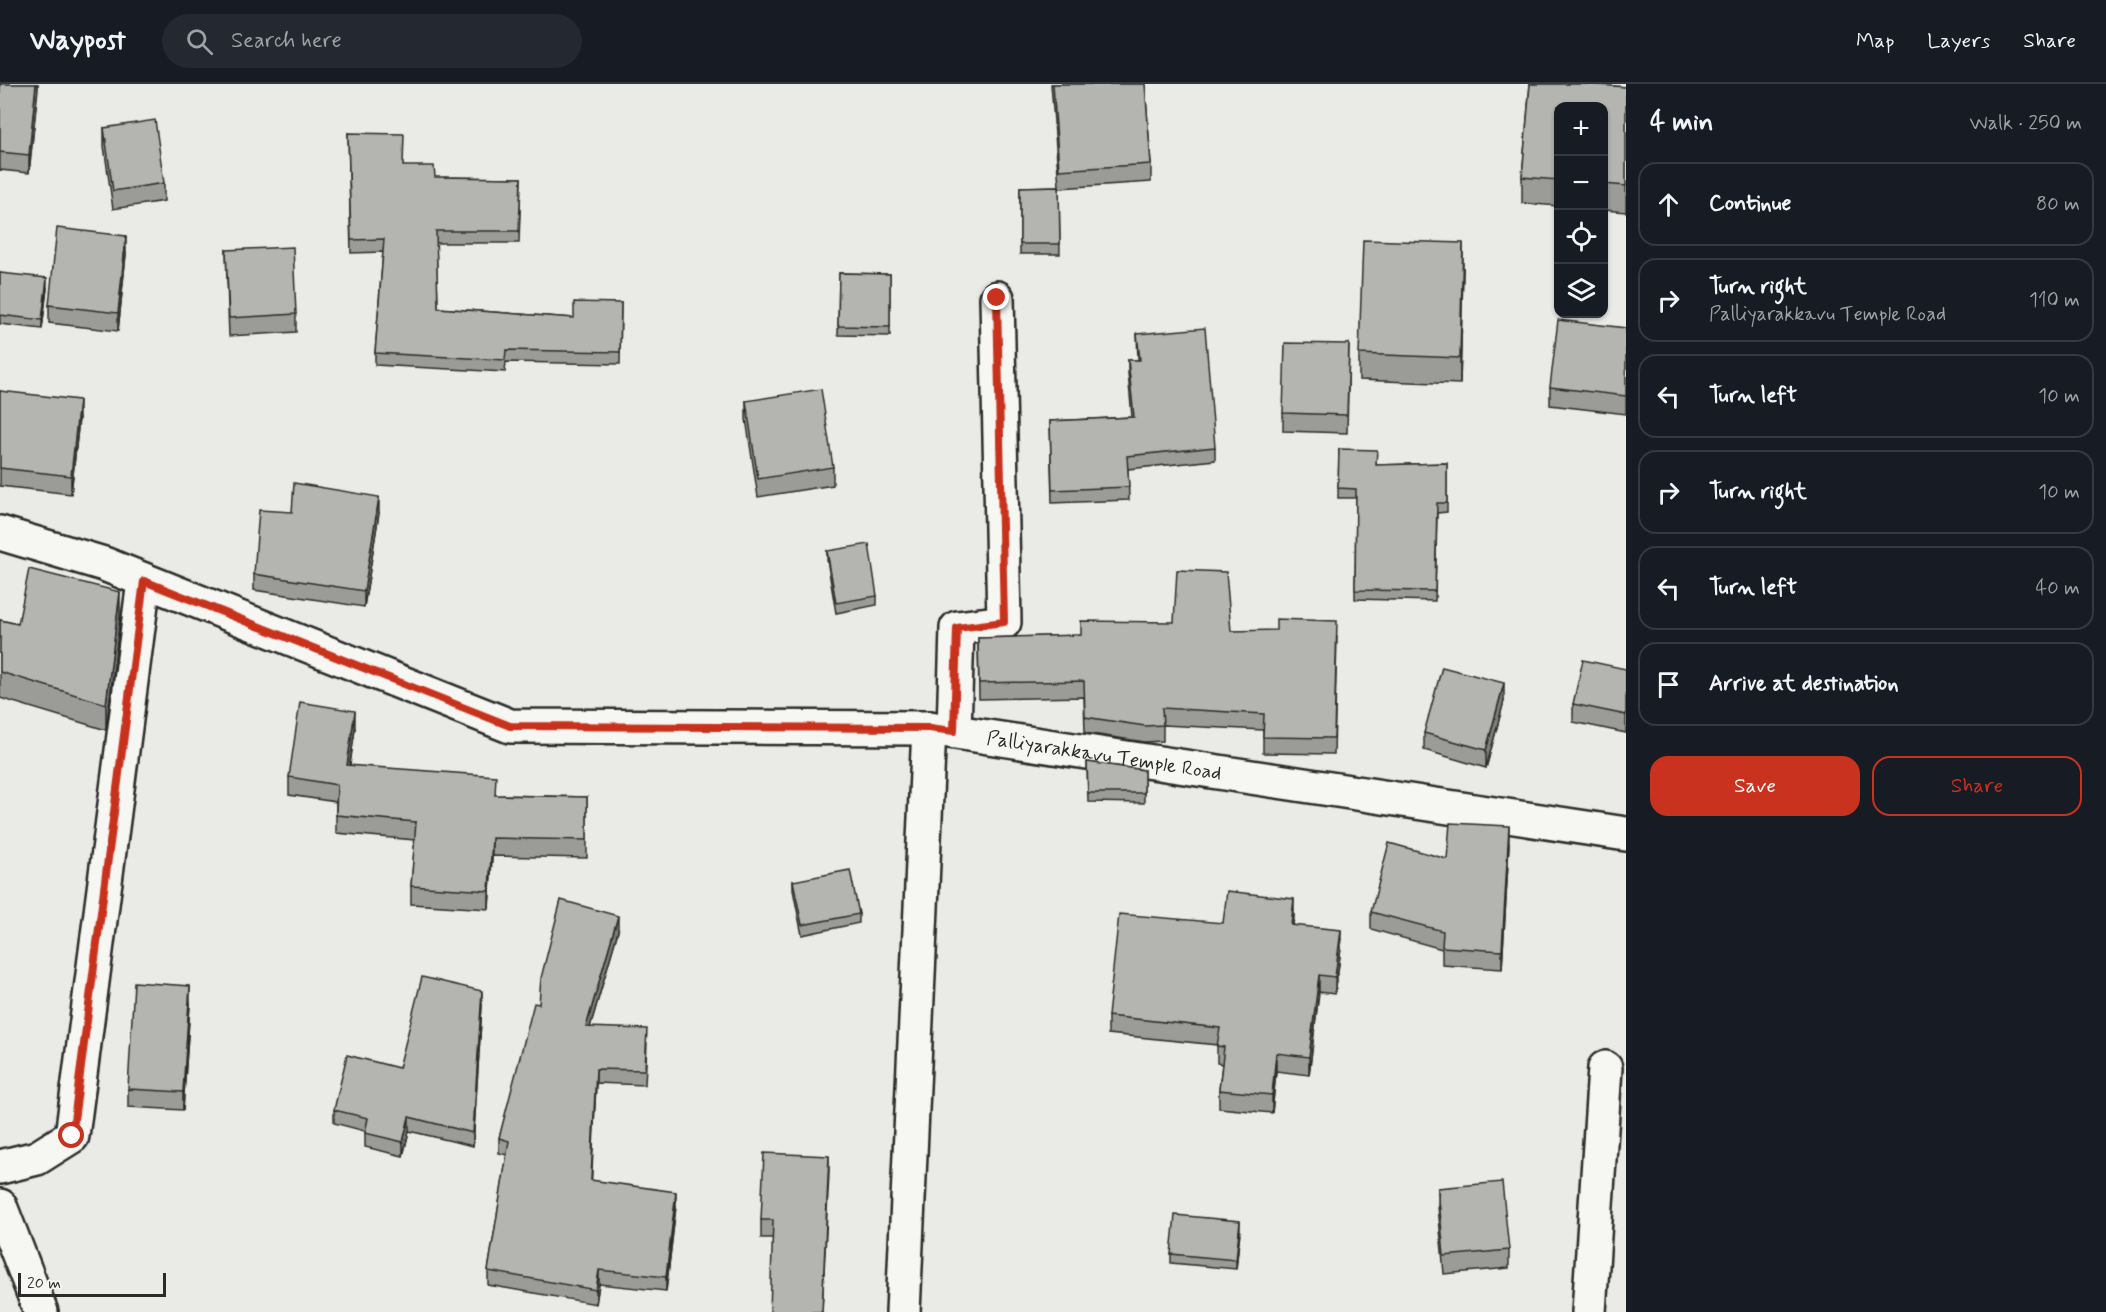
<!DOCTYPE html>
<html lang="en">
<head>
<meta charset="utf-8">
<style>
	body { margin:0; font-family:Mynerve,sans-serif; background:#242831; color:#f1f3f6 }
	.controls { position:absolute; right:18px; top:18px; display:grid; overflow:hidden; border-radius:12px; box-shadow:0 2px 4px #0004 }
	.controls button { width:54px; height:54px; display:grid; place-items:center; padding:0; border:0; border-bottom:2px solid #363941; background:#171b24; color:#f1f3f6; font:30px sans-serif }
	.scale { position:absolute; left:18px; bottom:15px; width:148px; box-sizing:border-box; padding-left:6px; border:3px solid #2b2b2b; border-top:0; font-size:16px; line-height:21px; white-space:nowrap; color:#2b2b2b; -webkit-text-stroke:4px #f6f6f2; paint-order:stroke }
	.stop { position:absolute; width:18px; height:18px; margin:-14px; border:4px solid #c8321e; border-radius:50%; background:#fff }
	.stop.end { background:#c8321e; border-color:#fff; box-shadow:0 2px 6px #0008 }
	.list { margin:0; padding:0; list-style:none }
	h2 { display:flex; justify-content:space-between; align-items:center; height:78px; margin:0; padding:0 24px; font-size:26px }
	h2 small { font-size:20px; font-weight:400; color:#9ea1a6 }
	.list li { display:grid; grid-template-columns:39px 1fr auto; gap:18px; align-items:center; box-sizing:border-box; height:84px; margin:0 12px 12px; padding:0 12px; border:2px solid #363941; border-radius:18px }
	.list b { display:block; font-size:22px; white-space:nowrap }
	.list p { margin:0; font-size:20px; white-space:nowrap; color:#9ea1a6 }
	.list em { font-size:20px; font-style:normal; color:#9ea1a6 }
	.actions { display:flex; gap:12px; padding:18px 24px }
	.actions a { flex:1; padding:14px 0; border:2px solid #c8321e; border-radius:18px; text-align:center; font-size:21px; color:#c8321e }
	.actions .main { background:#c8321e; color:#fff }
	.icon { flex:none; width:33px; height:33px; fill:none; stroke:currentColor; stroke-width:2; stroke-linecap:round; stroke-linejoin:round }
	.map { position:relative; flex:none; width:1626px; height:1228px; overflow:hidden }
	header { display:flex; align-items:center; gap:36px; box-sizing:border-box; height:84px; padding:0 30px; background:#171b24; border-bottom:2px solid #363941 }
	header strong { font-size:28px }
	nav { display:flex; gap:33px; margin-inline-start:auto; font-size:21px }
	.search { width:420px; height:54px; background:#242831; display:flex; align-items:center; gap:15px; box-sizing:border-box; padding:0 21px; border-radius:33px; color:#9ea1a6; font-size:22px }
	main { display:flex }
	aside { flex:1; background:#171b24 }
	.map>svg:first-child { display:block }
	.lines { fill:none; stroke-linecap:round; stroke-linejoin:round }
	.minor-casing { stroke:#2b2b2b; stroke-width:38 }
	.tertiary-casing { stroke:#2b2b2b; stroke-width:38 }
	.minor { stroke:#f6f6f2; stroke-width:33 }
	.tertiary { stroke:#f6f6f2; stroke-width:33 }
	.wall { fill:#9b9b98; stroke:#2b2b2b; stroke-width:1.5 }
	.shaded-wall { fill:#7e7e7c; stroke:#2b2b2b; stroke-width:1.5 }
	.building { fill:#b4b4b1; stroke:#2b2b2b; stroke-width:1.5 }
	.route { stroke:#c8321e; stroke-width:8 }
	.labels { text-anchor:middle; stroke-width:6; stroke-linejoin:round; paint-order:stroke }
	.street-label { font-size:20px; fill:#2b2b2b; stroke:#f6f6f2 }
</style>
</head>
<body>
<header>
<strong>Waypost</strong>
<div class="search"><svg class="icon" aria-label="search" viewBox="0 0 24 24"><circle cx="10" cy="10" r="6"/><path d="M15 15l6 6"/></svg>Search here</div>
<nav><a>Map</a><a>Layers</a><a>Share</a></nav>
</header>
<main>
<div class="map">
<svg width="1626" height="1228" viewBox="0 0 1626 1228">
	<rect width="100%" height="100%" fill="#eaeae6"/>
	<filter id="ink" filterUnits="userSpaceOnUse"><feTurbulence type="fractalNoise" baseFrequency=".0167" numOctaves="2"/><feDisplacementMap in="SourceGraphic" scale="12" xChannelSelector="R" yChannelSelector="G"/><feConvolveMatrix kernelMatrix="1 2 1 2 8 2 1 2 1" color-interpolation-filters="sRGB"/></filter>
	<g filter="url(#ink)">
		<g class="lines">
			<!-- minor casing -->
			<g class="minor-casing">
				<g id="minor">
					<polyline points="954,647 957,544 1004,538 997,214"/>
					<polyline points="0,1083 37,1074 72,1052 144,497"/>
					<polyline points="0,1122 41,1228"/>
					<polyline points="903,1228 929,644"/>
					<polyline points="1589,1228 1605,984"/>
				</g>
			</g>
			<!-- tertiary casing -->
			<g class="tertiary-casing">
				<g id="tertiary">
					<path id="s1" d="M0 449 104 480 510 642 929 644 1626 750"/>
				</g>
			</g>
			<!-- minor -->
			<use href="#minor" class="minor"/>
			<!-- tertiary -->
			<use href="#tertiary" class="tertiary"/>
		</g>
		<!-- wall -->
		<g class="wall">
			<polygon points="0,0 38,0 29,89 0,86"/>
			<polygon points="1051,0 1145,0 1151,80 1151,98 1059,104 1060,170 1020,170 1020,103 1059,102"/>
			<polygon points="1530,0 1586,0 1626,3 1626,128 1604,126 1604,22 1558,22 1558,122 1522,119 1522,93"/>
			<polygon points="104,44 164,99 164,117 113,125 104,62"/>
			<polygon points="348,49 403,82 435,93 521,94 519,159 436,159 438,224 574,234 621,219 620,280 506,278 505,288 375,281 375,269 383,168 351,169"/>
			<polygon points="226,166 296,230 296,248 229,252"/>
			<polygon points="126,170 118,247 49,239 49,221"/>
			<polygon points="1463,185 1460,300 1359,296 1359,270"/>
			<polygon points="0,189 47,204 42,245 0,240"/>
			<polygon points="839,189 890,190 890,252 838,251"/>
			<polygon points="1626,244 1626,330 1550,321 1550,303"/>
			<polygon points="1137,250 1215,363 1215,376 1128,385 1129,416 1052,419 1050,337 1132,333 1128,289 1128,276 1138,276"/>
			<polygon points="1349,260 1347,349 1283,347 1283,329"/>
			<polygon points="0,307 79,334 71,410 0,402"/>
			<polygon points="746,317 833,383 833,401 758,413 746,335"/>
			<polygon points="1339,365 1376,381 1447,379 1447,428 1437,429 1435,517 1355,515 1356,414 1338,414"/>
			<polygon points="379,429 364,523 254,506 254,490"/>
			<polygon points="827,467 877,512 877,521 836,529 827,476"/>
			<polygon points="120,533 106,646 0,614 0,536 18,540"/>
			<polygon points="1231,547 1337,553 1334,670 1263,669 1263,646 1163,641 1163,657 1145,658 1085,649 1084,613 979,615 978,554"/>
			<polygon points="1626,585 1626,649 1573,638 1573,620"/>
			<polygon points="1504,617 1486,684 1424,666 1424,649"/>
			<polygon points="355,645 350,681 496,711 587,713 587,774 492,772 489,825 411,820 411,802 415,756 336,749 336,718 289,711 289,693"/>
			<polygon points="1087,678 1144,686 1144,719 1088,718"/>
			<polygon points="1509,760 1502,885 1442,881 1442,865 1371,845 1371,828 1447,775"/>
			<polygon points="793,797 859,830 859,839 802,851 793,806"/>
			<polygon points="1294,832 1293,841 1341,864 1335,910 1319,908 1309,991 1276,987 1272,1029 1219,1024 1219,1006 1222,980 1217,979 1217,961 1108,950 1108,932 1223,839"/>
			<polygon points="618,847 590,943 647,959 645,1001 596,999 591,1096 676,1122 666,1207 599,1200 596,1220 488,1201 488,1187 507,1071 499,1069 499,1054 539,920"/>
			<polygon points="190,920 183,1026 128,1023 128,1005"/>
			<polygon points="482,921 473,1062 409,1047 403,1072 365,1063 365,1047 334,1039 334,1026 399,984"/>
			<polygon points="829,1089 772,1154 761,1154 761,1136"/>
			<polygon points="1438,1104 1509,1166 1509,1184 1444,1190 1438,1122"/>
			<polygon points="1240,1147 1236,1185 1171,1179 1171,1170"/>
		</g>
		<!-- shaded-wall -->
		<g class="shaded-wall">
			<polygon points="36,0 38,0 38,5 29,89 29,71"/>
			<polygon points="126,152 126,170 118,247 118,229"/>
			<polygon points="1463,159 1463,185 1460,300 1460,274"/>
			<polygon points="47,194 47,204 42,245 42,236"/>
			<polygon points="79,316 79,334 71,410 71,392"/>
			<polygon points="379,413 379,429 364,523 364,507"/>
			<polygon points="120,508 120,533 106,646 106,620"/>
			<polygon points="1504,599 1504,617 1486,684 1486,666"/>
			<polygon points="355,627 355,645 347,699 347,681"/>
			<polygon points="1509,742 1509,760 1502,885 1502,867"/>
			<polygon points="492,754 492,772 489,825 489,807"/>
			<polygon points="1294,815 1294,832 1291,858 1291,841"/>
			<polygon points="618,832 618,847 586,957 586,943"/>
			<polygon points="1341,846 1341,864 1335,910 1335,893"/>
			<polygon points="1319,891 1319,908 1309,991 1309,973"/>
			<polygon points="190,902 190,920 183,1026 183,1008"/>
			<polygon points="482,907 482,921 473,1062 473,1049"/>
			<polygon points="1276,969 1276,987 1272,1029 1272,1011"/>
			<polygon points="596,985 596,999 591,1110 591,1096"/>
			<polygon points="409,1033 409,1047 403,1072 403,1058"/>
			<polygon points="829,1072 829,1089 822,1228"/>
			<polygon points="676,1108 676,1122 666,1207 666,1193"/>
			<polygon points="1240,1137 1240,1147 1236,1185 1236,1176"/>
			<polygon points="599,1186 599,1200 596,1220 596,1206"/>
		</g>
		<!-- building -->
		<g class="building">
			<polygon points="0,0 36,0 29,71 0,68"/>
			<polygon points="1053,0 1145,0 1151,80 1059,86"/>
			<polygon points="1530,0 1586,0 1626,3 1626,102 1604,100 1604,22 1558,22 1558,96 1522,93"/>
			<polygon points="155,36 164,99 113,107 104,44"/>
			<polygon points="348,49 404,50 403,82 434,82 435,93 521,94 519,147 436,147 438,224 574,234 574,218 621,219 620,268 506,266 505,276 375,269 384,155 351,156"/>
			<polygon points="1059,102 1060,160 1020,160 1020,103"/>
			<polygon points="57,144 126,152 118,229 49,221"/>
			<polygon points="1363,156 1463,159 1460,274 1359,270"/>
			<polygon points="293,163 296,230 229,234 226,166"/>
			<polygon points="0,189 47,194 42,236 0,231"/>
			<polygon points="839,189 890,190 890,243 838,242"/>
			<polygon points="1558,236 1626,244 1626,312 1550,303"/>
			<polygon points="1205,244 1215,363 1127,372 1129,403 1052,406 1050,337 1134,333 1128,276 1140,276 1137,250"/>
			<polygon points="1285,259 1349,260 1347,331 1283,329"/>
			<polygon points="821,305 833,383 758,395 746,317"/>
			<polygon points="0,307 79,316 71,392 0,384"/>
			<polygon points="1339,365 1377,366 1376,381 1447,379 1447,419 1437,419 1435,507 1355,506 1356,405 1338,404"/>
			<polygon points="294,399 379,413 364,507 254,490 259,426 292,428"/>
			<polygon points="869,460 877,512 836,519 827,467"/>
			<polygon points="29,485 120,508 106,620 0,588 0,536 18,540"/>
			<polygon points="1177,486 1226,488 1231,547 1276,546 1276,535 1337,537 1334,654 1263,653 1264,630 1162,624 1163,641 1145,642 1085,633 1084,597 979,599 978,554 1081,551 1081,537 1174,538"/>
			<polygon points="1583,576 1626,585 1626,631 1573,620"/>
			<polygon points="1442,583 1504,599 1486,666 1424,649"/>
			<polygon points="300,618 355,627 347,681 496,692 495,711 587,713 587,756 492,754 489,807 411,802 416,738 336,731 337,701 289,693"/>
			<polygon points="1087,678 1144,686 1144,709 1088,709"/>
			<polygon points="1450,739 1509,742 1502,867 1442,863 1443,847 1371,828 1389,759 1447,775"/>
			<polygon points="850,786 859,830 802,841 793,797"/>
			<polygon points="1227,807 1294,815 1291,841 1341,846 1335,893 1319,891 1309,973 1276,969 1272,1011 1219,1006 1224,963 1217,962 1220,944 1108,932 1119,830 1223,839"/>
			<polygon points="561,816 618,832 586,943 647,945 645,986 596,985 591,1096 676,1108 666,1193 599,1186 596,1206 488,1187 509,1057 499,1054 534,919 539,920 541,894"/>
			<polygon points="422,893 482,907 473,1049 409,1033 403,1058 365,1049 368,1034 334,1026 347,971 399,984"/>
			<polygon points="134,898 190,902 183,1008 128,1005"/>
			<polygon points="764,1069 829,1072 822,1228 770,1228 773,1136 761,1136"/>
			<polygon points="1502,1098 1509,1166 1444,1172 1438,1104"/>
			<polygon points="1175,1131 1240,1137 1236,1176 1171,1170"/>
		</g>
	</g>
	<g class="lines" filter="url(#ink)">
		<!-- route -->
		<polyline class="route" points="72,1052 144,497 510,642 929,644 954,647 957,544 1004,538 997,214"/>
	</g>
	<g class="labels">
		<!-- street labels -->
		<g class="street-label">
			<text dy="7" stroke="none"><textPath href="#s1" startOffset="1142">Palliyarakkavu Temple Road</textPath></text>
		</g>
	</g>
</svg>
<div class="controls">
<button>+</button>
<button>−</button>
<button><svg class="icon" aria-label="locate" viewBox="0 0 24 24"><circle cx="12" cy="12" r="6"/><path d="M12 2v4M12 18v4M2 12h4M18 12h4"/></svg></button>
<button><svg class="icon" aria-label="layers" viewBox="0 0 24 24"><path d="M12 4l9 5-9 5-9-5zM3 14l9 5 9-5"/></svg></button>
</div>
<div class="scale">20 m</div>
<div class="stop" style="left:72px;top:1052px"></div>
<div class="stop end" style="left:997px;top:214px"></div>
</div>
<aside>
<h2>4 min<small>Walk · 250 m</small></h2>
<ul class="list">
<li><svg class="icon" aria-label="ahead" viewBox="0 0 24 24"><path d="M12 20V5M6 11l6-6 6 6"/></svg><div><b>Continue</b></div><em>80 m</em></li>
<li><svg class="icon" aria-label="right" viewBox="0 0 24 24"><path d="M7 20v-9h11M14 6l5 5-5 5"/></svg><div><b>Turn right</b><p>Palliyarakkavu Temple Road</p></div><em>110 m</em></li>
<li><svg class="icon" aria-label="left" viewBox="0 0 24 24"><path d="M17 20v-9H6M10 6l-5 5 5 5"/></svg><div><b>Turn left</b></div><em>10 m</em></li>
<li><svg class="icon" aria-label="right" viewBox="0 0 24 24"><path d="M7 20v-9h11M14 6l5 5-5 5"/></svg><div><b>Turn right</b></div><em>10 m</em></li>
<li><svg class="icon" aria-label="left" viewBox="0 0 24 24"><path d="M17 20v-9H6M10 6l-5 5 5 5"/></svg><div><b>Turn left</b></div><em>40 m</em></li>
<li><svg class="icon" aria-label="arrive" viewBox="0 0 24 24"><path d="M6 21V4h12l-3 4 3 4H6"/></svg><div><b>Arrive at destination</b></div></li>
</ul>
<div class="actions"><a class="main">Save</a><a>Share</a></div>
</aside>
</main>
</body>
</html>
